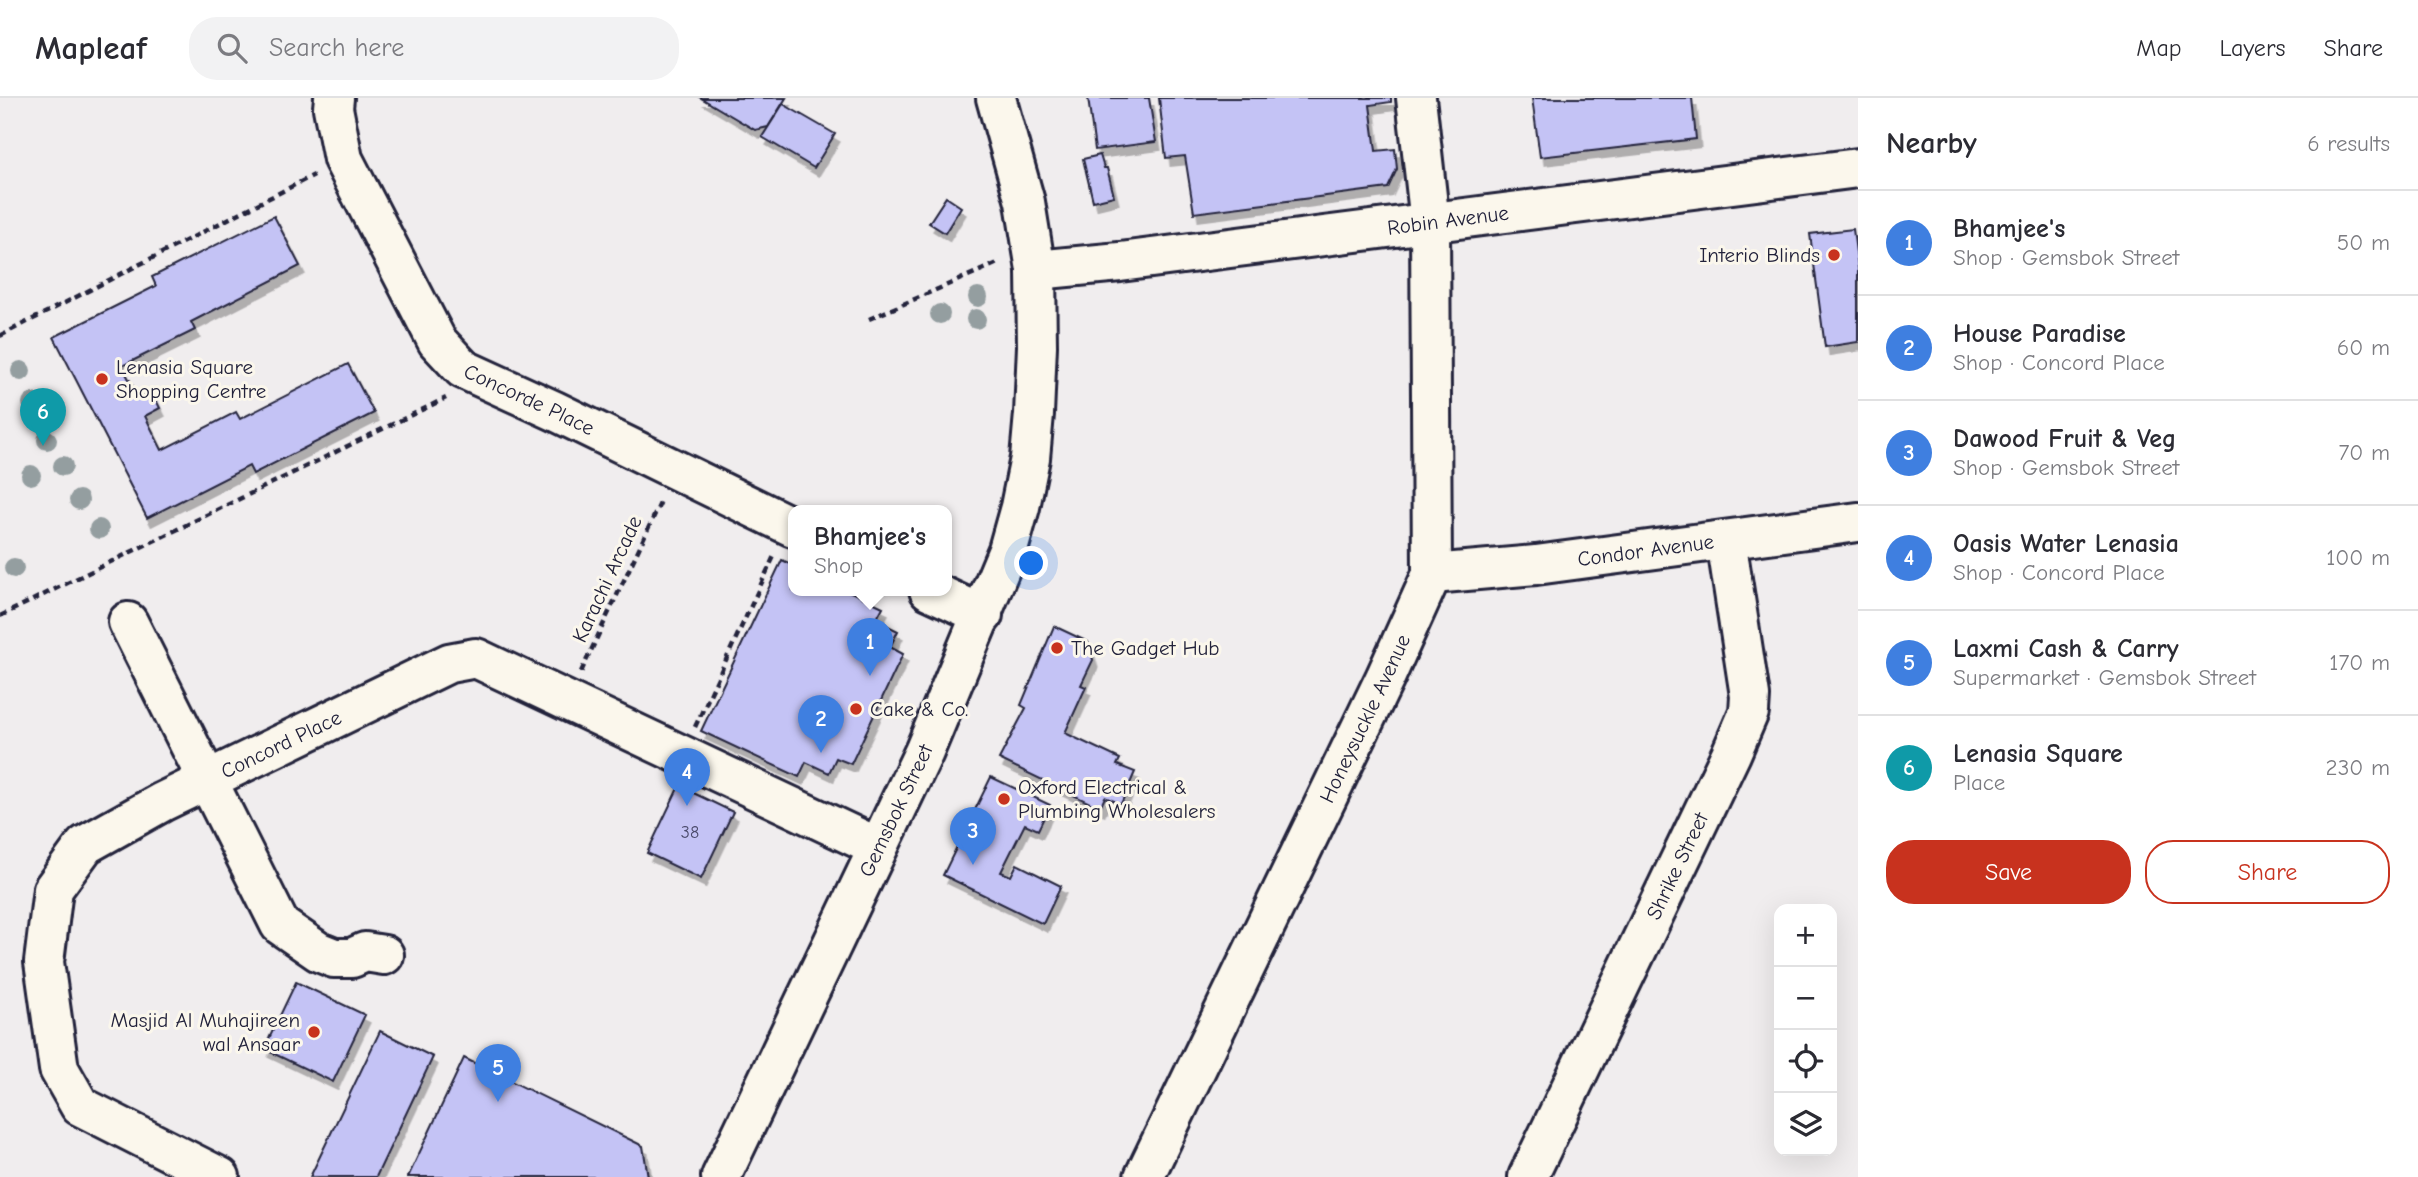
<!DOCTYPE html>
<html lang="en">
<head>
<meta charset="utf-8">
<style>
	body { margin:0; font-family:"Comic Neue",sans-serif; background:#f2f2f3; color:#2b2b33 }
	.controls { position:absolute; right:21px; bottom:21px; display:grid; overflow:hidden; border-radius:14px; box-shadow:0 7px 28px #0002 }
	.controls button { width:63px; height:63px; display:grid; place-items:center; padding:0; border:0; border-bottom:2px solid #e1e1e2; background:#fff; color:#2b2b33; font:35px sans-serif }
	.you { position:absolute; left:1032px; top:466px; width:24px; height:24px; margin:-18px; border:5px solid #fff; border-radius:50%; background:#1a73e8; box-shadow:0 0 0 10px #1a73e833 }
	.badge { display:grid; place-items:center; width:46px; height:46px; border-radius:50%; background:#c8321e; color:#fff; font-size:23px; font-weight:700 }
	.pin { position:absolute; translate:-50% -58px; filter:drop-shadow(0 2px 4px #0008) }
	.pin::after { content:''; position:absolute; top:37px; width:24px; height:21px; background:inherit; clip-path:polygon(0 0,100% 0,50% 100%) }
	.popup { position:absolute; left:788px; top:407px; width:164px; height:91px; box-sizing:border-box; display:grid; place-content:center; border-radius:14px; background:#fff; filter:drop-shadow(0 2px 5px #0005); font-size:23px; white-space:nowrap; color:#7c7c81 }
	.popup b { font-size:26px; color:#2b2b33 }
	.popup::after { content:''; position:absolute; left:50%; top:100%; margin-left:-14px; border:14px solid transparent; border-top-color:#fff }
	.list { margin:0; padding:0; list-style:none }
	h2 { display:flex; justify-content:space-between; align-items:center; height:91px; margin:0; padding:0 28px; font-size:30px }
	h2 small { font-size:23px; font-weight:400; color:#7c7c81 }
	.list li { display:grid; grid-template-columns:46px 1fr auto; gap:21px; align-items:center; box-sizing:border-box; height:105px; padding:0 28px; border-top:2px solid #e1e1e2 }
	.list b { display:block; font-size:26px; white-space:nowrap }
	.list p { margin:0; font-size:23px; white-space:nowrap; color:#7c7c81 }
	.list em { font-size:23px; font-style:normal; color:#7c7c81 }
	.actions { display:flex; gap:14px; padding:21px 28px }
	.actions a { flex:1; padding:16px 0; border:2px solid #c8321e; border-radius:28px; text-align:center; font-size:24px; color:#c8321e }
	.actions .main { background:#c8321e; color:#fff }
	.icon { flex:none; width:38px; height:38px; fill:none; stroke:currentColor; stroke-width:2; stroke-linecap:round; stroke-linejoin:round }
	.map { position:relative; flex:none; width:1858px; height:1079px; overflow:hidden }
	header { display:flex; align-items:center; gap:42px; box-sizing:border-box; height:98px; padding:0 35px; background:#fff; border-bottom:2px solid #e1e1e2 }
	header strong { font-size:33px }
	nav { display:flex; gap:38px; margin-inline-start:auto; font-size:24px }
	.search { width:490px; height:63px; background:#f2f2f3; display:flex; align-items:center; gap:18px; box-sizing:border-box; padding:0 24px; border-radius:28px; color:#7c7c81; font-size:26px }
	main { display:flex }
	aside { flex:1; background:#fff }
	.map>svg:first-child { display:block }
	.building { fill:#c4c3f5; stroke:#22223b; stroke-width:2; filter:url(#shadow) }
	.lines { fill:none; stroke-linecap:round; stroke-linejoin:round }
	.minor-casing { stroke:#22223b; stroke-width:44 }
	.path { stroke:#22223b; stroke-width:4.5; stroke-dasharray:7 5; stroke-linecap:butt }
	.minor { stroke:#fbf7ec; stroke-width:38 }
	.tree { fill:#949ea0 }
	.poi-dot { fill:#c8321e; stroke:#fbf7ec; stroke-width:2.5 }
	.labels { text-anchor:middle; stroke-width:6; stroke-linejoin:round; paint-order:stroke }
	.number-label { font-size:18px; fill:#4a4a6a }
	.street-label { font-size:21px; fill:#22223b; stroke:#fbf7ec }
	.poi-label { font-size:21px; fill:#22223b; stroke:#fbf7ec; text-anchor:start }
</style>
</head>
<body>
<header>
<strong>Mapleaf</strong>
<div class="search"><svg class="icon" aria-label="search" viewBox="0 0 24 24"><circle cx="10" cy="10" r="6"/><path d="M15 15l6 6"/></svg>Search here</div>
<nav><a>Map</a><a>Layers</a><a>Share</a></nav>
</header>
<main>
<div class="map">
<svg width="1858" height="1079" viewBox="0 0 1858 1079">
	<defs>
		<filter id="shadow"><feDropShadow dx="4.5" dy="8" stdDeviation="0" flood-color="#0004"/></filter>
	</defs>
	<rect width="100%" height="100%" fill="#f0edee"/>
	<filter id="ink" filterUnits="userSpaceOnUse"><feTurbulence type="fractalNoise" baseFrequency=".0143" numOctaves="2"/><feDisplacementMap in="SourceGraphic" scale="14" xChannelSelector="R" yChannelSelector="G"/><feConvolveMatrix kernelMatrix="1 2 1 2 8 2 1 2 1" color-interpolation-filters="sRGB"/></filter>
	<g filter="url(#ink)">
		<!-- building -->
		<g class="building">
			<polygon points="701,0 786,0 768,29 755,32"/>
			<polygon points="1088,0 1149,0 1156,44 1095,52"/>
			<polygon points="1159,0 1391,0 1391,4 1370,7 1376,53 1395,51 1397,71 1388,90 1194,115 1185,58 1166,60"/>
			<polygon points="1532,0 1692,0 1696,41 1540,59"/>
			<polygon points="783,6 835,36 814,70 762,39"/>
			<polygon points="1100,57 1104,70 1107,70 1114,98 1093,103 1083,61"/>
			<polygon points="946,99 961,109 945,135 929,125"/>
			<polygon points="274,118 300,168 191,224 195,232 122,268 139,300 152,294 160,310 145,318 162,352 236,314 240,321 348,266 374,315 253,376 249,368 147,420 54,239 156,188 152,179"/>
			<polygon points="1853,131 1858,170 1858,244 1825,249 1810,136"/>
			<polygon points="782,462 793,467 793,492 847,492 883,509 876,522 898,533 890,549 903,556 851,666 836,660 829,675 806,664 799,679 701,633"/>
			<polygon points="1054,528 1088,544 1093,562 1081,587 1086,589 1065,635 1120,661 1117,667 1135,674 1121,706 1105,699 1100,710 999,661 1026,610 1021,607"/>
			<polygon points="991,679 1050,707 1038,732 1025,726 1001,774 1011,778 1017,766 1061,788 1043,826 943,777"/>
			<polygon points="679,688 733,714 701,781 647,755"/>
			<polygon points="296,884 365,917 333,984 264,951"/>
			<polygon points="380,933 433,959 376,1079 310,1079"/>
			<polygon points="464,960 643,1048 648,1079 408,1079"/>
		</g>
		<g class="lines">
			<!-- minor casing -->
			<g class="minor-casing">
				<g id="minor">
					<path id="s1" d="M334 0 333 10 343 61 437 243 463 271 555 313 793 429"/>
					<path id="s2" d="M1036 172 1120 164 1858 70"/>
					<path id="s3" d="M1432 476 1536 467 1858 424"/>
					<polyline points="929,492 983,517"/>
					<polyline points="128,524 280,827 319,854 334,860 352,860 365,854 384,857"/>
					<path id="s4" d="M220 1079 80 1008 59 971 44 864 53 791 85 747 162 704 449 565 476 560 877 749"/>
					<path id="s5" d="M721 1079 924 654 1008 452 1020 409 1030 360 1034 316 1037 248 1036 172 1025 104 996 0"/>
					<path id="s6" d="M1144 1079 1385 580 1432 476 1430 125 1416 0"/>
					<path id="s7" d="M1528 1079 1731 656 1749 614 1750 598 1726 442"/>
				</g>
			</g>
			<!-- path -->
			<g class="path">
				<polyline points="869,221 1000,164"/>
				<polyline points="0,238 314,77"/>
				<polyline points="0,518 446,300"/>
				<polyline points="581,574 662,401"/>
				<polyline points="695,629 775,456"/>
			</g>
			<!-- minor -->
			<use href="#minor" class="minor"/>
		</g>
		<!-- trees -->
		<g class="tree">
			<circle cx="978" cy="199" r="10"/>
			<circle cx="940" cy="216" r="10"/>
			<circle cx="976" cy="221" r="10"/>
			<circle cx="21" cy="273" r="10"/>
			<circle cx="32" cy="305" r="10"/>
			<circle cx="47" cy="342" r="10"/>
			<circle cx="63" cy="368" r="10"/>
			<circle cx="31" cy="377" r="10"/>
			<circle cx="79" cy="402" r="10"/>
			<circle cx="99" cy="431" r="10"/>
			<circle cx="14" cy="470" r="10"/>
		</g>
	</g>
	<!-- markers -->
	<g class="poi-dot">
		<circle cx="1834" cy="157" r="7"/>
		<circle cx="102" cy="281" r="7"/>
		<circle cx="1057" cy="550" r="7"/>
		<circle cx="856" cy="611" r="7"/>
		<circle cx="1004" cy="701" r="7"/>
		<circle cx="314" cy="934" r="7"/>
	</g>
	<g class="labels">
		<!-- number labels -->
		<g class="number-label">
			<text x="690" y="740">38</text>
		</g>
		<!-- street labels -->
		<g class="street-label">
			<text dy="7" stroke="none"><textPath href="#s2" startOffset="415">Robin Avenue</textPath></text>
			<text dy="7" stroke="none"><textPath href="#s1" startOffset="378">Concorde Place</textPath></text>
			<text dy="7" stroke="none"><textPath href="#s3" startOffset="215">Condor Avenue</textPath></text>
			<text transform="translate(607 481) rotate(-65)" y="7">Karachi Arcade</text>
			<text dy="7" stroke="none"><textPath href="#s6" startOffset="509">Honeysuckle Avenue</textPath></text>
			<text dy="7" stroke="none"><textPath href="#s4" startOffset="656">Concord Place</textPath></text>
			<text dy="7" stroke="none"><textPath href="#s5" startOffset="406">Gemsbok Street</textPath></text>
			<text dy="7" stroke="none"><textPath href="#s7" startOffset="345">Shrike Street</textPath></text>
		</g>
		<!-- poi labels -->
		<g class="poi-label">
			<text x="1820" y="164" text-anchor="end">Interio Blinds</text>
			<text x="116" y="276">Lenasia Square<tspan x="116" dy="24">Shopping Centre</tspan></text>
			<text x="1071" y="557">The Gadget Hub</text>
			<text x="870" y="618">Cake &amp; Co.</text>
			<text x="1018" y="696">Oxford Electrical &amp;<tspan x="1018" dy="24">Plumbing Wholesalers</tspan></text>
			<text x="300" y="929" text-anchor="end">Masjid Al Muhajireen<tspan x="300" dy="24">wal Ansaar</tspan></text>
		</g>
	</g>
</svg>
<div class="controls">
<button>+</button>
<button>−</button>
<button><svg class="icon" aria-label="locate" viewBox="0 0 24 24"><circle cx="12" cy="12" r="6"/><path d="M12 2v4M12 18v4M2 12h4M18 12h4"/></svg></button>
<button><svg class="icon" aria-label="layers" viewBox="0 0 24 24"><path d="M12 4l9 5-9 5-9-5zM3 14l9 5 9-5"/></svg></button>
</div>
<div class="you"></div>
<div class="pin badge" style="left:870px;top:578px;background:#3f7fe0">1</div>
<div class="popup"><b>Bhamjee's</b>Shop</div>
<div class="pin badge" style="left:821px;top:655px;background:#3f7fe0">2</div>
<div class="pin badge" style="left:973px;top:767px;background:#3f7fe0">3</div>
<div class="pin badge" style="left:687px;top:708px;background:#3f7fe0">4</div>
<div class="pin badge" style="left:498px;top:1004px;background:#3f7fe0">5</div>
<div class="pin badge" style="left:43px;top:348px;background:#0f9aa8">6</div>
</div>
<aside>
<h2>Nearby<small>6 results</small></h2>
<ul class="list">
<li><span class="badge" style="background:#3f7fe0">1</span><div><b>Bhamjee's</b><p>Shop · Gemsbok Street</p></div><em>50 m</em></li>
<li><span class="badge" style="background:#3f7fe0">2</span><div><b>House Paradise</b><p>Shop · Concord Place</p></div><em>60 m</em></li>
<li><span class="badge" style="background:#3f7fe0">3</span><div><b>Dawood Fruit &amp; Veg</b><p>Shop · Gemsbok Street</p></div><em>70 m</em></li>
<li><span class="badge" style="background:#3f7fe0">4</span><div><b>Oasis Water Lenasia</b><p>Shop · Concord Place</p></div><em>100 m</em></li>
<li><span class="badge" style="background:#3f7fe0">5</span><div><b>Laxmi Cash &amp; Carry</b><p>Supermarket · Gemsbok Street</p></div><em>170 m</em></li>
<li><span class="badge" style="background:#0f9aa8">6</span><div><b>Lenasia Square</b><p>Place</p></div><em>230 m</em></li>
</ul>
<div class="actions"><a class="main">Save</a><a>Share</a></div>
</aside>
</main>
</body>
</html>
